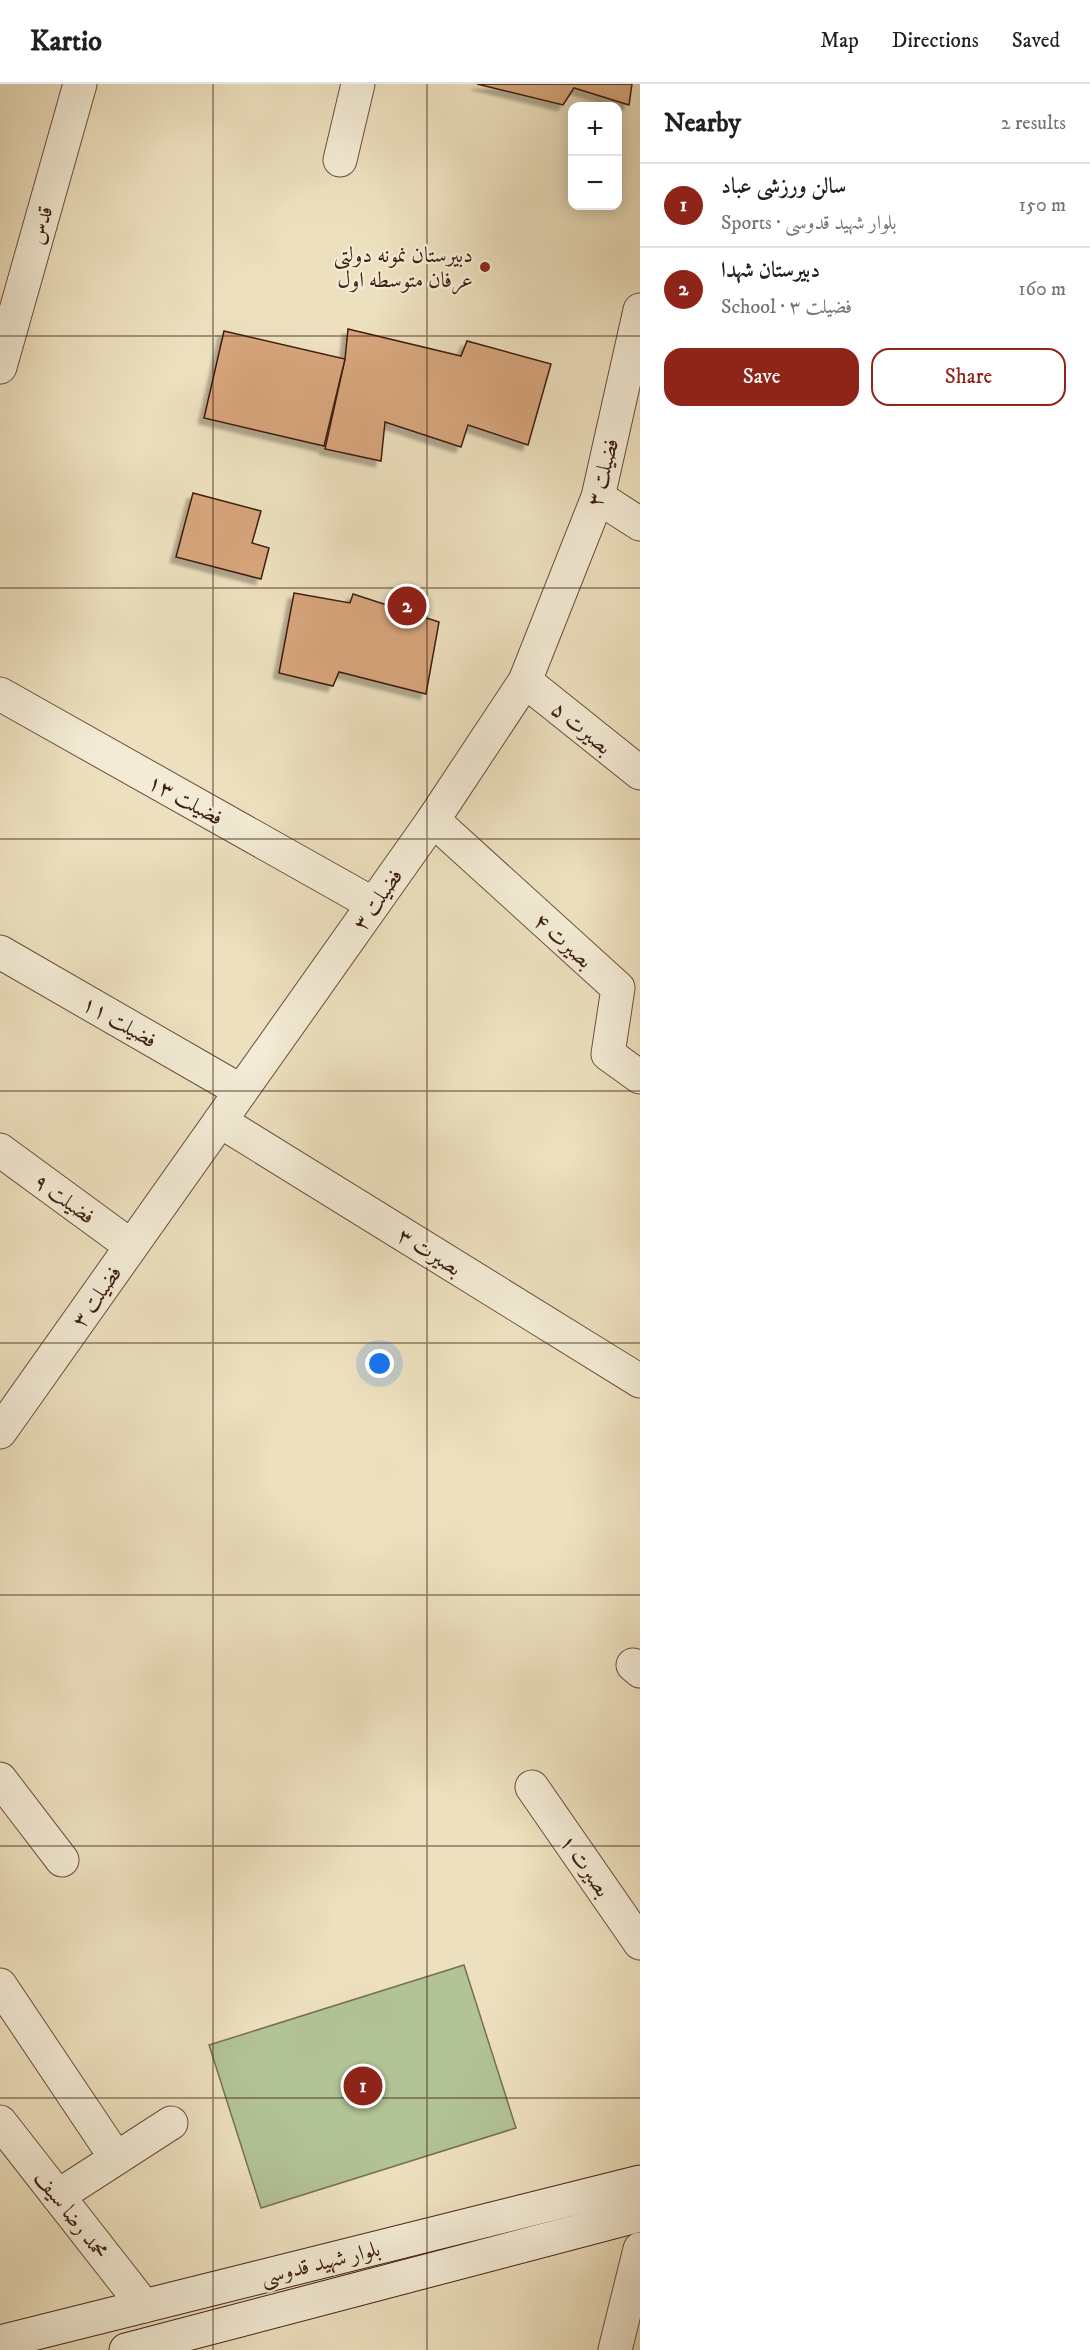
<!DOCTYPE html>
<html lang="en">
<head>
<meta charset="utf-8">
<style>
	body { margin:0; font-family:"IM FELL DW Pica",Amiri,serif; background:#f6f6f6; color:#202124 }
	.controls { position:absolute; right:18px; top:18px; display:grid; overflow:hidden; border-radius:12px; box-shadow:0 3px 15px #0003 }
	.controls button { width:54px; height:54px; display:grid; place-items:center; padding:0; border:0; border-bottom:2px solid #e0e0e0; background:#fff; color:#202124; font:30px sans-serif }
	.you { position:absolute; left:380px; top:1280px; width:21px; height:21px; margin:-15px; border:4px solid #fff; border-radius:50%; background:#1a73e8; box-shadow:0 0 0 9px #1a73e833 }
	.badge { display:grid; place-items:center; width:39px; height:39px; border-radius:50%; background:#8f2418; color:#fff; font-size:20px; font-weight:700 }
	.pin { position:absolute; translate:-50% -50%; border:3px solid #fff; box-shadow:0 2px 6px #0006 }
	.list { margin:0; padding:0; list-style:none }
	h2 { display:flex; justify-content:space-between; align-items:center; height:78px; margin:0; padding:0 24px; font-size:26px }
	h2 small { font-size:20px; font-weight:400; color:#757577 }
	.list li { display:grid; grid-template-columns:39px 1fr auto; gap:18px; align-items:center; box-sizing:border-box; height:84px; padding:0 24px; border-top:2px solid #e0e0e0 }
	.list b { display:block; font-size:22px; white-space:nowrap }
	.list p { margin:0; font-size:20px; white-space:nowrap; color:#757577 }
	.list em { font-size:20px; font-style:normal; color:#757577 }
	.actions { display:flex; gap:12px; padding:18px 24px }
	.actions a { flex:1; padding:14px 0; border:2px solid #8f2418; border-radius:18px; text-align:center; font-size:21px; color:#8f2418 }
	.actions .main { background:#8f2418; color:#fff }
	.map { position:relative; flex:none; width:640px; height:2266px; overflow:hidden }
	header { display:flex; align-items:center; gap:36px; box-sizing:border-box; height:84px; padding:0 30px; background:#fff; border-bottom:2px solid #e0e0e0 }
	header strong { font-size:28px }
	nav { display:flex; gap:33px; margin-inline-start:auto; font-size:21px }
	main { display:flex }
	aside { flex:1; background:#fff }
	.map>svg:first-child { display:block }
	.green { fill:#b2c396; stroke:#787053; stroke-width:1.5 }
	.building { fill:#d7a57b; stroke:#3e1e10; stroke-width:1.5; filter:url(#shadow) }
	.lines { fill:none; stroke-linecap:round; stroke-linejoin:round }
	.minor-casing { stroke:#6a4e3c; stroke-width:35 }
	.tertiary-casing { stroke:#6a4e3c; stroke-width:35 }
	.secondary-casing { stroke:#3e1e10; stroke-width:35 }
	.minor { stroke:#f3ebd5; stroke-width:33 }
	.tertiary { stroke:#f3ebd5; stroke-width:33 }
	.secondary { stroke:#f3ebd5; stroke-width:33 }
	.grid { fill:none; stroke:#3e1e10; stroke-width:1.5; stroke-opacity:0.55 }
	.poi-dot { fill:#8f2418; stroke:#f3ebd5; stroke-width:2 }
	.labels { text-anchor:middle; stroke-width:4.5; stroke-linejoin:round; paint-order:stroke }
	.street-label { font-size:22px; fill:#3e1e10; stroke:#f3ebd5 }
	.poi-label { font-size:22px; fill:#3e1e10; stroke:#f3ebd5; text-anchor:end }
</style>
</head>
<body>
<header>
<strong>Kartio</strong>
<nav><a>Map</a><a>Directions</a><a>Saved</a></nav>
</header>
<main>
<div class="map">
<svg width="640" height="2266" viewBox="0 0 640 2266">
	<defs>
		<filter id="shadow"><feDropShadow dx="-5.5" dy="5.5" stdDeviation="1.5" flood-color="#0004"/></filter>
	</defs>
	<rect width="100%" height="100%" fill="#ede0be"/>
	<filter id="stains"><feTurbulence type="fractalNoise" baseFrequency=".00333" numOctaves="4"/><feColorMatrix values="0 0 0 0 .2 0 0 0 0 .09 0 0 0 0 .02 0 0 0 .5 -.17"/></filter>
	<radialGradient id="worn" r=".72"><stop offset=".6" stop-color="#630" stop-opacity="0"/><stop offset="1" stop-color="#630" stop-opacity=".3"/></radialGradient>
	<!-- green -->
	<polygon class="green" points="464,1881 516,2044 261,2124 209,1961"/>
	<!-- building -->
	<g class="building">
		<polygon points="477,0 632,0 629,21 574,4 563,21"/>
		<polygon points="348,245 461,272 467,257 551,280 528,361 468,341 461,363 385,338 381,377 325,365 345,275"/>
		<polygon points="224,247 345,275 324,362 204,334"/>
		<polygon points="193,409 261,427 252,459 269,464 261,495 176,473"/>
		<polygon points="294,509 350,519 353,510 439,538 426,610 339,588 333,602 279,589"/>
	</g>
	<g class="lines">
		<!-- minor casing -->
		<g class="minor-casing">
			<g id="minor">
				<polyline points="340,76 358,0"/>
				<polyline points="0,283 80,0"/>
				<polyline points="598,413 640,440"/>
				<polyline points="525,597 640,689"/>
				<polyline points="0,610 373,820"/>
				<polyline points="433,736 618,904 608,970 640,993"/>
				<polyline points="0,868 241,1007"/>
				<polyline points="220,1037 640,1297"/>
				<polyline points="0,1066 131,1162"/>
				<polyline points="0,1348 433,736 525,597 598,413 640,226"/>
				<polyline points="633,1581 640,1587"/>
				<polyline points="0,1695 62,1776"/>
				<polyline points="532,1703 640,1859"/>
				<polyline points="0,1901 116,2074"/>
				<polyline points="0,2038 144,2222"/>
				<polyline points="58,2112 171,2039"/>
			</g>
		</g>
		<!-- tertiary casing -->
		<g class="tertiary-casing">
			<polyline id="tertiary" points="615,2266 640,2165"/>
		</g>
		<!-- secondary casing -->
		<g class="secondary-casing">
			<g id="secondary">
				<polyline points="0,2258 640,2098"/>
				<polyline points="126,2266 640,2131"/>
			</g>
		</g>
		<!-- minor -->
		<use href="#minor" class="minor"/>
		<!-- tertiary -->
		<use href="#tertiary" class="tertiary"/>
		<!-- secondary -->
		<use href="#secondary" class="secondary"/>
	</g>
	<!-- grid -->
	<path class="grid" d="M213 0V2266M427 0V2266M0 252H640M0 504H640M0 755H640M0 1007H640M0 1259H640M0 1511H640M0 1762H640M0 2014H640"/>
	<!-- markers -->
	<circle class="poi-dot" cx="485" cy="183" r="6"/>
	<g class="labels">
		<!-- street labels -->
		<g class="street-label">
			<text transform="translate(40 141) rotate(-74)" y="8">قدس</text>
			<text transform="translate(602 388) rotate(-75)" y="8">فضیلت ۳</text>
			<text transform="translate(582 643) rotate(39)" y="8">بصیرت ۵</text>
			<text transform="translate(186 715) rotate(29)" y="8">فضیلت ۱۳</text>
			<text transform="translate(377 815) rotate(-55)" y="8">فضیلت ۳</text>
			<text transform="translate(564 856) rotate(42)" y="8">بصیرت ۴</text>
			<text transform="translate(120 937) rotate(30)" y="8">فضیلت ۱۱</text>
			<text transform="translate(65 1114) rotate(36)" y="8">فضیلت ۹</text>
			<text transform="translate(430 1167) rotate(32)" y="8">بصیرت ۳</text>
			<text transform="translate(96 1212) rotate(-55)" y="8">فضیلت ۳</text>
			<text transform="translate(586 1781) rotate(55)" y="8">بصیرت ۱</text>
			<text transform="translate(72 2130) rotate(52)" y="8">محمد رضا سیف</text>
			<text transform="translate(320 2178) rotate(-14)" y="8">بلوار شهید قدوسی</text>
		</g>
		<!-- poi labels -->
		<g class="poi-label">
			<text x="473" y="178">دبیرستان نمونه دولتی<tspan x="473" dy="25">عرفان متوسطه اول</tspan></text>
		</g>
	</g>
	<rect width="100%" height="100%" filter="url(#stains)"/>
	<rect width="100%" height="100%" fill="url(#worn)"/>
</svg>
<div class="controls">
<button>+</button>
<button>−</button>
</div>
<div class="you"></div>
<div class="pin badge" style="left:363px;top:2002px">1</div>
<div class="pin badge" style="left:407px;top:522px">2</div>
</div>
<aside>
<h2>Nearby<small>2 results</small></h2>
<ul class="list">
<li><span class="badge">1</span><div><b>سالن ورزشی عباد</b><p>Sports · بلوار شهید قدوسی</p></div><em>150 m</em></li>
<li><span class="badge">2</span><div><b>دبیرستان شهدا</b><p>School · فضیلت ۳</p></div><em>160 m</em></li>
</ul>
<div class="actions"><a class="main">Save</a><a>Share</a></div>
</aside>
</main>
</body>
</html>
